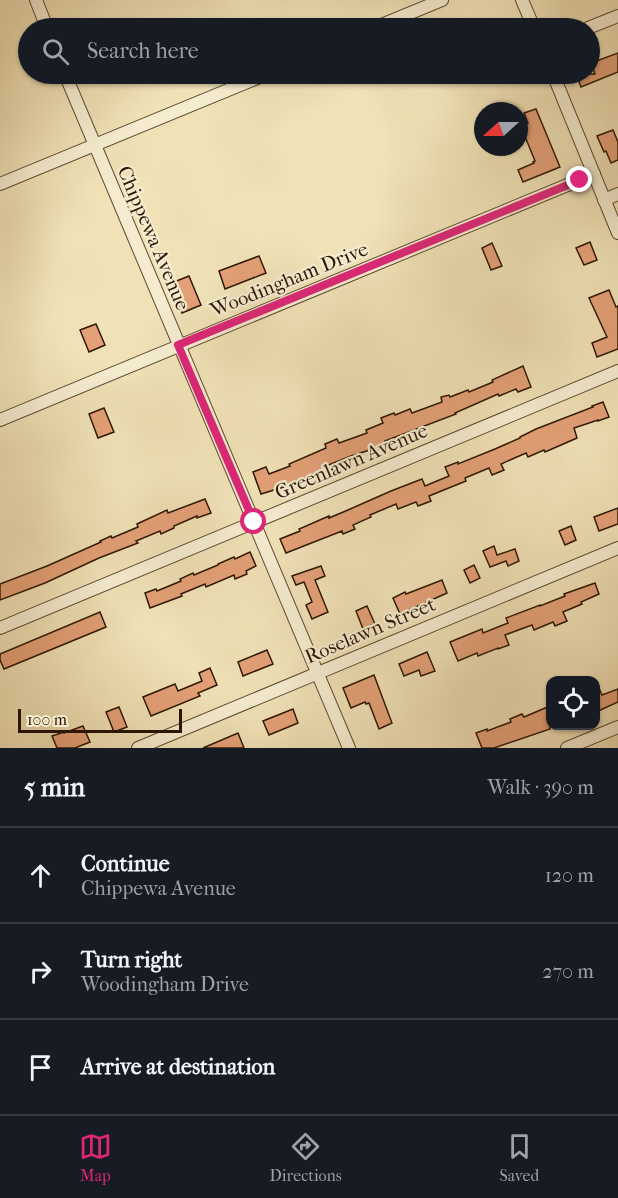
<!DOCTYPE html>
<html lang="en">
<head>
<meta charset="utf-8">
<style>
	body { margin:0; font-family:"IM FELL French Canon",serif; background:#242831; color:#f1f3f6 }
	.controls { position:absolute; right:18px; bottom:18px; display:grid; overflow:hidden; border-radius:12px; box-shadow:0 2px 4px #0004 }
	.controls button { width:54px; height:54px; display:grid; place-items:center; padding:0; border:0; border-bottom:2px solid #363941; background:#171b24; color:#f1f3f6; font:30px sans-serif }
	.compass { position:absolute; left:474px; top:102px; width:54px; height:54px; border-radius:50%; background:#171b24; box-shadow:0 2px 4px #0004; rotate:249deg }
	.scale { position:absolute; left:18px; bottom:15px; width:164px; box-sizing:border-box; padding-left:6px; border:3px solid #2d1703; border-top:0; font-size:16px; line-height:21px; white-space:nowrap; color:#2d1703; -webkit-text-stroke:4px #f5ecd0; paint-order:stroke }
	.stop { position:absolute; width:18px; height:18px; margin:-14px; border:4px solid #db2777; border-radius:50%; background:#fff }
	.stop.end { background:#db2777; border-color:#fff; box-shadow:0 2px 6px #0008 }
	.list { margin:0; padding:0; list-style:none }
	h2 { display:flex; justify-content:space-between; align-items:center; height:78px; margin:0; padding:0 24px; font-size:26px }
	h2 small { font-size:20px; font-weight:400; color:#9ea1a6 }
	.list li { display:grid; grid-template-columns:39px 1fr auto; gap:18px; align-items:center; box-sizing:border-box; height:96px; padding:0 24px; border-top:2px solid #363941 }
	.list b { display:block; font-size:22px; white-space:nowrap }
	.list p { margin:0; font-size:20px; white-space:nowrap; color:#9ea1a6 }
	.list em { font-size:20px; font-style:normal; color:#9ea1a6 }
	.icon { flex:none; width:33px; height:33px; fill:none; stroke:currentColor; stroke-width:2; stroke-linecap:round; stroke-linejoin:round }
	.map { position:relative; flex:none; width:618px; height:748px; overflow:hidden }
	.search { position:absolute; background:#171b24; box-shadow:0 2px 4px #0004; left:18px; right:18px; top:18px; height:66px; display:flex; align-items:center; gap:15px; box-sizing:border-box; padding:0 21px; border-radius:33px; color:#9ea1a6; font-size:22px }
	.sheet { height:366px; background:#171b24 }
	nav { display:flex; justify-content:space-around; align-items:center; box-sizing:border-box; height:84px; border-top:2px solid #363941; background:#171b24; font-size:16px; color:#9ea1a6 }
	nav a { display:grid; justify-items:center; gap:3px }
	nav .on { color:#db2777 }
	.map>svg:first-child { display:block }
	.building { fill:#e4a077; stroke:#2d1703; stroke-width:1.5 }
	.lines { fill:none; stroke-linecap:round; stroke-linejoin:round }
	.minor-casing { stroke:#5e4a30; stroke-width:14 }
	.minor { stroke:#f5ecd0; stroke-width:12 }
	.route { stroke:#db2777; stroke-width:8 }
	.labels { text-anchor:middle; stroke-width:4.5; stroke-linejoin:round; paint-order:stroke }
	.street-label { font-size:20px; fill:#2d1703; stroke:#f5ecd0 }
</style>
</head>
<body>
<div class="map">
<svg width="618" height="748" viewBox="0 0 618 748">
	<rect width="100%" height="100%" fill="#f0e1b6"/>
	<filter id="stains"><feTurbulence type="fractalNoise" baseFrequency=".00333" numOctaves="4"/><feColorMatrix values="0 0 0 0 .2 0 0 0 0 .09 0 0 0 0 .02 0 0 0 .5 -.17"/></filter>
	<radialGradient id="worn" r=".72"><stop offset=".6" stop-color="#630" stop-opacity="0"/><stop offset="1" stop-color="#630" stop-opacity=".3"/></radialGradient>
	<!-- building -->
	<g class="building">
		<polygon points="618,53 618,72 581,87 576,74 595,74 591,63"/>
		<polygon points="536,109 560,167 523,182 518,170 534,163 533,162 535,161 526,139 519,142 519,126 528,123 524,113"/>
		<polygon points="613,130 618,142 618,160 611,163 606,151 604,152 597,136"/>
		<polygon points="590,242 597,260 584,265 576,248"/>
		<polygon points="492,243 502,266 491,270 482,248"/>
		<polygon points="259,256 266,273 225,289 219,271"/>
		<polygon points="189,276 201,305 182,313 169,284"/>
		<polygon points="609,290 616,307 618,306 618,349 597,357 592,343 607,337 589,298"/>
		<polygon points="96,324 105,345 89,352 80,330"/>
		<polygon points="523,366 531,387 518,392 516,389 499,396 498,394 455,413 456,414 385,441 387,446 374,451 373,449 351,456 326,466 328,472 310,480 297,485 297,483 261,494 253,472 266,467 269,474 290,466 289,464 326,448 325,444 337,439 339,443 367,433 366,430 383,423 381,418 394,413 395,415 410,409 412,413 442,402 441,397 449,395 450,397 468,390 469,392 493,382 492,380"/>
		<polygon points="603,402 609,417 598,421 598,420 574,428 577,438 545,452 544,450 528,457 526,453 501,464 504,470 492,475 489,468 465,478 466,481 429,496 431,501 418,506 416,502 398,509 396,504 370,515 371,517 353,525 355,529 343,534 342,531 286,553 280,539 300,531 299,529 329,516 329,518 348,510 391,491 422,479 425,486 449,476 445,467 458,462 458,464 495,449 520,438 520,437 536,429 593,407 592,406"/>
		<polygon points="104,408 114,432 98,438 89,414"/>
		<polygon points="205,499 211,513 197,518 197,516 174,526 174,528 161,534 160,531 136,541 138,543 99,558 45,583 0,600 0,584 47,566 101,542 100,541 111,536 112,538 138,527 137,524 167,510 168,513"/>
		<polygon points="618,508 618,524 599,531 594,517"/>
		<polygon points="571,526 576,540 565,545 559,531"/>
		<polygon points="494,546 497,555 515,549 519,561 508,566 506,561 490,567 483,551"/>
		<polygon points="250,552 256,566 246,571 247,574 235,579 234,575 206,587 205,584 181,594 182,596 150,608 145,593 156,589 157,591 181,581 180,579 193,573 194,575 218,565 218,564 234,557 235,559"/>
		<polygon points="474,565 480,578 470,583 464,570"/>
		<polygon points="321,566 325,576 315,580 328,612 312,619 306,605 312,602 304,582 296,585 292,576"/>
		<polygon points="442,580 447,593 400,614 393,598 405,592 406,594"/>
		<polygon points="595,583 599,594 581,602 582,604 563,612 567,621 555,626 553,622 534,630 532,625 505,635 509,645 498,649 498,648 478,656 477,653 458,661 450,642 482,629 483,633 508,623 506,618 540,605 540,606 565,596 564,594"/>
		<polygon points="367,606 375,624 363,629 356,611"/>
		<polygon points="100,612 106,627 4,669 0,660 0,654"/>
		<polygon points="267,650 273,664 243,676 238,662"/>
		<polygon points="427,652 435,671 421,676 419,670 404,676 399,664"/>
		<polygon points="210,668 217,685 198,693 200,696 151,716 143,697 175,684 178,691 202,681 199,673"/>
		<polygon points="374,675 392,723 379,729 369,703 366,704 365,702 351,708 343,688"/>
		<polygon points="596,681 602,695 618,689 618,702 596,712"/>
		<polygon points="550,706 550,729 494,748 482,748 476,733 487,729 487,731 511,722 510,719 522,714 524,717"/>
		<polygon points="119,707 127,727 114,732 106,712"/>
		<polygon points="293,709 298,723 269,735 263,721"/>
		<polygon points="83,726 90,742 75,748 57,748 52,736 64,732 64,733"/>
		<polygon points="238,733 244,748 203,748"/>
	</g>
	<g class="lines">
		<!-- minor casing -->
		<g class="minor-casing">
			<g id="minor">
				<polyline points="36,0 47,28"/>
				<polyline points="522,0 534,28"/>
				<polyline points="374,28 442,0"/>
				<polyline points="588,28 618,16"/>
				<polyline points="65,74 349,748"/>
				<polyline points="553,74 618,233"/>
				<polyline points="0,184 267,74"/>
				<polyline points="604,200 618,194"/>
				<polyline points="0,420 594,174"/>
				<polyline points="0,628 618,371"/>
				<polyline points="138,748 618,548"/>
				<polyline points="567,748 618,727"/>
			</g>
		</g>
		<!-- minor -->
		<use href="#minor" class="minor"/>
	</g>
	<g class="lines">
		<!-- route -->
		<polyline class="route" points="254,522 178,345 580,180"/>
	</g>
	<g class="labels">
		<!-- street labels -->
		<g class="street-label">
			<text transform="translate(154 238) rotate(67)" y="7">Chippewa Avenue</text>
			<text transform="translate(289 279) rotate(-22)" y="7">Woodingham Drive</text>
			<text transform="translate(351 461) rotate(-23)" y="7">Greenlawn Avenue</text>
			<text transform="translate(370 630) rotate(-23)" y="7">Roselawn Street</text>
		</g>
	</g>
	<rect width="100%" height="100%" filter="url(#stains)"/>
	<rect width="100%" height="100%" fill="url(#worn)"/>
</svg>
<div class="controls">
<button><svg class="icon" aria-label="locate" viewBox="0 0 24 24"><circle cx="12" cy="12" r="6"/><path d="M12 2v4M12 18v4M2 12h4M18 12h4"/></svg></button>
</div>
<svg class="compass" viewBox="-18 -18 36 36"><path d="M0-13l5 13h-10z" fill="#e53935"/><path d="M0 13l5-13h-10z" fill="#9ea1a6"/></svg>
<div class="scale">100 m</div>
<div class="stop" style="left:254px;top:522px"></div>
<div class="stop end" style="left:580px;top:180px"></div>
<div class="search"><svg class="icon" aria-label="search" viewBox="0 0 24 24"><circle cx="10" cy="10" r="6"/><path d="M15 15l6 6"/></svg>Search here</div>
</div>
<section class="sheet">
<h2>5 min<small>Walk · 390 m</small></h2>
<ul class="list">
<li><svg class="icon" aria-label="ahead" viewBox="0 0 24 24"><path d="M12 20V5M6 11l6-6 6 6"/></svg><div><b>Continue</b><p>Chippewa Avenue</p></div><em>120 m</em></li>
<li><svg class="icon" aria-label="right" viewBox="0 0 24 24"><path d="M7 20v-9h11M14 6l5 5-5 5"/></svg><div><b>Turn right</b><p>Woodingham Drive</p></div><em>270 m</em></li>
<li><svg class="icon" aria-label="arrive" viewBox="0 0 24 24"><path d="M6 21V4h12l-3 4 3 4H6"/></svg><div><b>Arrive at destination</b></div></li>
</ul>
</section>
<nav>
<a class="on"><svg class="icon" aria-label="map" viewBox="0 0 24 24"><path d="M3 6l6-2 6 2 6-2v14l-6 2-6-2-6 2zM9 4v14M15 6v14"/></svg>Map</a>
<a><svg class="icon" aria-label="directions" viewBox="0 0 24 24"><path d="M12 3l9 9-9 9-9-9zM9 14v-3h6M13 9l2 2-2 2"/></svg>Directions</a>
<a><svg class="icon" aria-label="saved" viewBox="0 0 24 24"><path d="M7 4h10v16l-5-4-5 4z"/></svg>Saved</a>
</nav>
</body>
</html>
